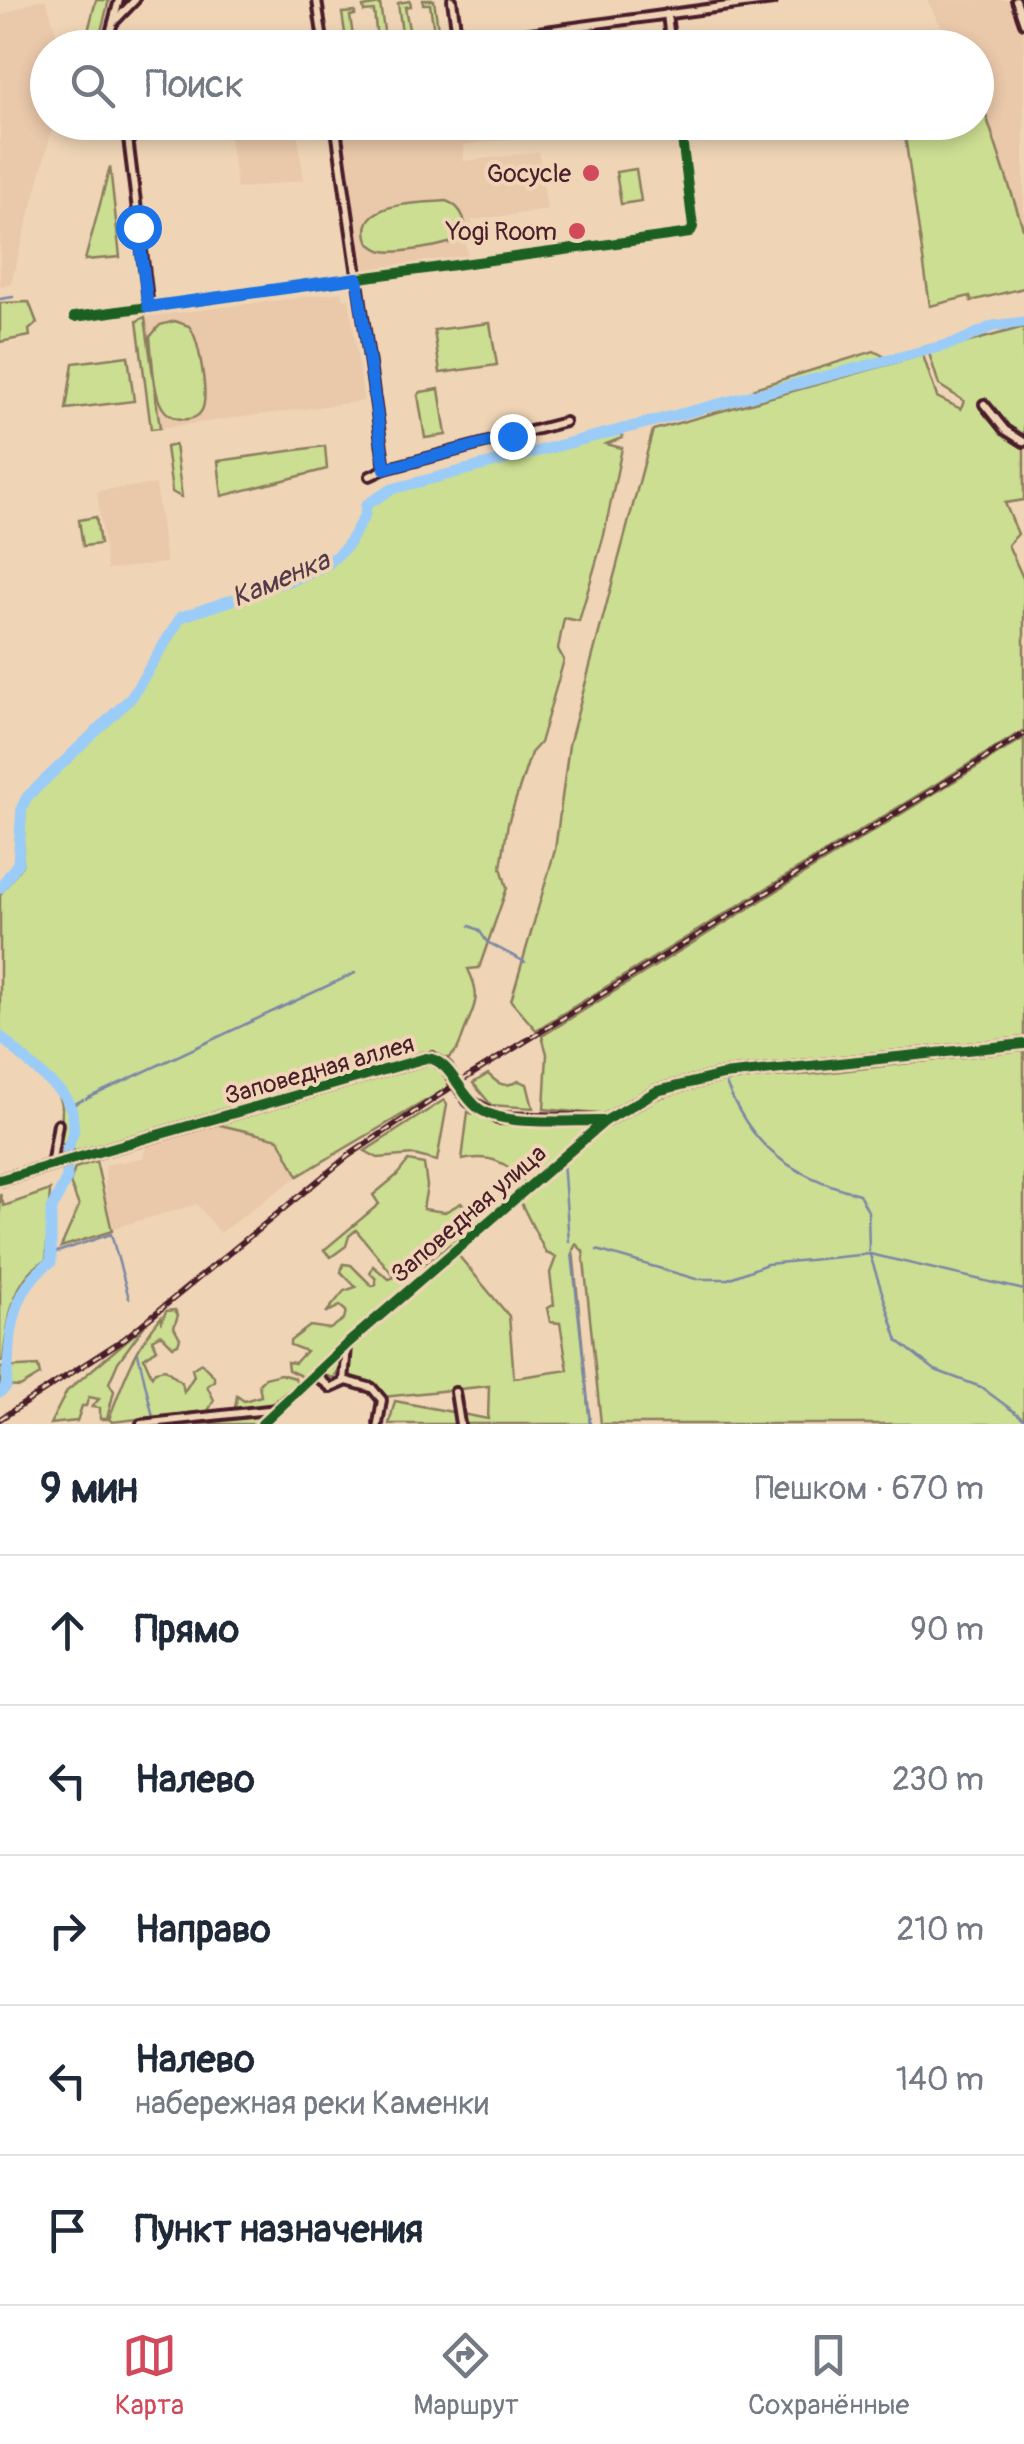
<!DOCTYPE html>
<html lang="ru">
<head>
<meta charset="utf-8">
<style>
	body { margin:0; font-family:Pangolin,sans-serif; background:#f2f2f3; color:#1f2937 }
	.stop { position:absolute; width:30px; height:30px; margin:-22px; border:8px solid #1a73e8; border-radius:50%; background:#fff }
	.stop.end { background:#1a73e8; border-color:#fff; box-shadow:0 2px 10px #0008 }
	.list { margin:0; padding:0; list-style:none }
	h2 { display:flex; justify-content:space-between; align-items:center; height:130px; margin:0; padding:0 40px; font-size:42px }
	h2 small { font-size:32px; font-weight:400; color:#747a83 }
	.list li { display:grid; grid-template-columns:65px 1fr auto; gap:30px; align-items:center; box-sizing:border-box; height:150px; padding:0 40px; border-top:2px solid #e0e1e3 }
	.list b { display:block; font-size:38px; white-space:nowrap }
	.list p { margin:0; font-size:32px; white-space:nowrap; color:#747a83 }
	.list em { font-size:32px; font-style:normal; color:#747a83 }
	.icon { flex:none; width:55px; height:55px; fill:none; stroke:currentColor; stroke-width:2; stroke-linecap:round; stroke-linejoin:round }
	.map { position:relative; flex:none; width:1024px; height:1424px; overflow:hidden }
	.search { position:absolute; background:#fff; box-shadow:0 5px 15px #0003; left:30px; right:30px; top:30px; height:110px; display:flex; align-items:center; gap:25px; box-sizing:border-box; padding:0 35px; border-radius:55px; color:#747a83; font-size:38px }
	.sheet { height:880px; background:#fff }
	nav { display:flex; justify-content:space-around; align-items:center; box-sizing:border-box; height:140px; border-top:2px solid #e0e1e3; background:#fff; font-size:28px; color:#747a83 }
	nav a { display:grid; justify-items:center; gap:5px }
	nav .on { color:#d1495b }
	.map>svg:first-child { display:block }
	.built { fill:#eac8aa }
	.green { fill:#ccde92; stroke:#8b7e5e; stroke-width:2.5 }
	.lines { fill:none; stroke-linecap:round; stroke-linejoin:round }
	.stream { stroke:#7b87a5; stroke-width:2.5 }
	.river { stroke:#9bccf7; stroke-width:11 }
	.street-casing { stroke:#4a1f2b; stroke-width:14 }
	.secondary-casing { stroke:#4a1f2b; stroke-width:16 }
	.street { stroke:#efd5b6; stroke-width:6 }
	.secondary { stroke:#efd5b6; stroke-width:9 }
	.rail-casing { stroke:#4a1f2b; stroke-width:6 }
	.rail { stroke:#efd5b6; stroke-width:2.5; stroke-dasharray:8; stroke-linecap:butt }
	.cycleway-casing { stroke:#efd5b6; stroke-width:16 }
	.cycleway { stroke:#1b5e20; stroke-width:10 }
	.route { stroke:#1a73e8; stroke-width:12 }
	.poi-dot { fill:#d1495b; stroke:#efd5b6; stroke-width:4 }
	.labels { text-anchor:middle; stroke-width:8; stroke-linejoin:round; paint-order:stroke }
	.poi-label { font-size:25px; fill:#4a1f2b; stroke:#efd5b6; text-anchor:end }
	.street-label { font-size:25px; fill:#4a1f2b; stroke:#efd5b6 }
	.water-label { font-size:28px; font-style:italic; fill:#56394a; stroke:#efd5b6 }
</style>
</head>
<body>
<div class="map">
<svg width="1024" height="1424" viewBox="0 0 1024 1424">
	<rect width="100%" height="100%" fill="#efd5b6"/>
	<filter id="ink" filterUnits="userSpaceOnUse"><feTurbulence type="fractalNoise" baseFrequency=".01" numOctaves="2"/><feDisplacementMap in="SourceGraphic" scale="20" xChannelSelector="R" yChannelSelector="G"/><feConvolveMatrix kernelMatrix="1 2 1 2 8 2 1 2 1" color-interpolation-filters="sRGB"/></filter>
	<g filter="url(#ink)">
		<!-- built -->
		<g class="built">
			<polygon points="37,0 46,0 61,47 48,48 48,122 54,123 11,284 0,286 0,16"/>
			<polygon points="927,0 1011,0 1024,30 1024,231 982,104 977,105 976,48 952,47"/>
			<polygon points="228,123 296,123 304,180 237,189"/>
			<polygon points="342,123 533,123 535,135 463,145 464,161 539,152 547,210 472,220 474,238 465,239 468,257 364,271"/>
			<polygon points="342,292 343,299 349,298 364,401 160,428 145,317"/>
			<polygon points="156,484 166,563 107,570 97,491"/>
			<polygon points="216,1124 279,1139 298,1176 220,1233 197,1204 114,1228 106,1200 105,1165 143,1158 147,1143"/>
		</g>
		<!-- green -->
		<g class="green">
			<polygon points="96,0 109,0 97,47 84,47"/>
			<polygon points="423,0 434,0 439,36 403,41 398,3 410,1 411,6 405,7 410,35 434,32 430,4 423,4"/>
			<polygon points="380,4 386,44 347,47 342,13 355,12 355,15 350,16 354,43 377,40 374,11 364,12 363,7"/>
			<polygon points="982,103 1024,231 1024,288 971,301 970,296 930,306 903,123 976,122 977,105"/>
			<polygon points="110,167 120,257 85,260"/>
			<polygon points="636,169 641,201 621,204 616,172"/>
			<path d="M446 201C461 206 473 226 457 239 448 246 395 254 384 251 377 250 375 247 369 243 351 200 420 204 446 201Z"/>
			<polygon points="29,302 37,323 29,330 30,336 0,342 0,303"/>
			<polygon points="145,317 160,428 151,429 137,321"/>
			<path d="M175 321 189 326C199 338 209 396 202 410 198 418 189 420 181 419 174 418 166 414 162 407 153 393 152 354 150 337L160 325Z"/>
			<polygon points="490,323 497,365 440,373 434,330"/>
			<polygon points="1024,327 1024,500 1005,503 1018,534 1008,545 1024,580 1024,730 536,1030 511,1001 555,850 569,745 653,430 923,355 937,397 961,409 964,401 939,385 929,353"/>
			<polygon points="874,351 889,359 749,397 754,388"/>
			<polygon points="128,356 134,401 66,409 73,363"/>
			<polygon points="439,389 446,435 425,438 418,395 421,392"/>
			<path d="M622 429V438L606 444 622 448 604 535 579 621 564 618 558 649 564 660 540 743 531 753 508 823 501 867 507 888 479 968 468 969C482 998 475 1004 464 1032 459 1045 459 1051 447 1059L428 1054 79 1153 61 1143 62 1107 57 1092 0 1039V895L22 865 26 801 133 701 180 620 332 566 365 515 366 505 392 489Z"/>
			<polygon points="175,445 182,497 181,497 172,492 166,447"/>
			<polygon points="325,446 327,469 222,496 218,461"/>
			<polygon points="96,517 100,544 83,546 79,520"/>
			<polygon points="1024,738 1024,1039 722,1069 640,1094 606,1115 544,1109 547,1054 542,1036"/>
			<polygon points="1024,1050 1024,1424 601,1424 583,1251 576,1244 573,1250 590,1424 389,1424 395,1401 488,1419 489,1386 383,1397 348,1378 349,1355 334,1378 323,1375 323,1371 345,1349 350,1352 362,1335 458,1255 509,1316 514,1378 568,1370 560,1323 550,1322 547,1308 554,1305 550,1273 556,1257 546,1253 520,1201 606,1126 644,1103 683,1090 724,1080 814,1074"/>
			<path d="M426 1062C440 1065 445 1073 449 1087L298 1176 279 1139 216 1124Z"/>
			<path d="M488 1074C499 1085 504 1088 519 1081L527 1084 533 1108 491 1105 473 1083Z"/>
			<polygon points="444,1100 447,1105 437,1161 414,1155 378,1158 365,1151"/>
			<path d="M468 1112 497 1122 583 1125 587 1131 526 1185C509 1162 490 1154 462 1160Z"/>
			<polygon points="96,1161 112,1231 61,1247 79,1206 70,1183 75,1168"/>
			<polygon points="408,1161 424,1164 427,1186 423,1209 445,1212 461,1203 483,1220 407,1276 409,1285 303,1377 288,1370 287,1362 295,1363 306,1351 290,1345 290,1341 310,1326 330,1329 344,1319 346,1311 340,1306 326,1313 344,1291 356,1287 341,1272 343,1264 351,1265 372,1286 376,1285 376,1279 370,1273 373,1266 389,1279 395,1277 356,1230 349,1236 346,1246 331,1257 324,1250 379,1204 373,1195 396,1176"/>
			<path d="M50 1190 46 1260C11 1278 7 1325 3 1361H0V1194L4 1206Z"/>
			<path d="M175 1310 178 1315 174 1327 180 1338 178 1344 173 1346 161 1334 152 1339 157 1349 144 1358 152 1376 155 1371 165 1369 182 1383 184 1392 194 1376 192 1369 201 1363 214 1376V1381L207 1386 214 1400 208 1411 112 1422 109 1419C124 1379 134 1350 161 1317L162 1321 166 1311Z"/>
			<polygon points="145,1325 118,1362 109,1383 114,1391 107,1419 100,1419 100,1408 92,1407 99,1399 89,1397 86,1406 82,1406 77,1421 50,1424 67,1391"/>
			<polygon points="38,1366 40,1375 20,1387 5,1386 0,1390 0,1368"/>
			<polygon points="280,1374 295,1378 297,1383 270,1405 269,1424 141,1424 229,1415 235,1408 237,1396 244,1401 261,1396 259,1384 265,1378"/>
		</g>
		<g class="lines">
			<!-- stream -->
			<g class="stream">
				<polyline points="0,299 13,297"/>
				<polyline points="470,926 479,930 487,942 525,962"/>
				<path d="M723 1076C750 1147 788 1175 859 1194L868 1211 869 1251"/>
				<polyline points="86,1099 355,973"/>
				<polyline points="70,1106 83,1100"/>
				<polyline points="563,1161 569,1242"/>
				<polyline points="597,1250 696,1279 728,1279 767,1264 870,1254 1024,1290"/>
				<polyline points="572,1253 590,1424"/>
				<polyline points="51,1254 111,1234 129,1298"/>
				<polyline points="870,1255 898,1341 935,1370 981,1387 1024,1419"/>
				<polyline points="138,1353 153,1417"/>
				<polyline points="176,1424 234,1417"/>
			</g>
			<!-- river -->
			<g class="river">
				<polyline points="0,888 18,863 22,807 27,797 131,698 181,617 306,575 329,563 347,546 365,515 366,505 392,489 958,342 993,326 1024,322"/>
				<path d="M0 1036 65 1096 72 1111 74 1130 66 1154 67 1178 51 1210V1262C8 1290 11 1342 6 1387L0 1392"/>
			</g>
			<!-- street casing -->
			<g class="street-casing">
				<g id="street">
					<polyline points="317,0 324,48"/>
					<polyline points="452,0 458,42"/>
					<polyline points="1016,0 1024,23"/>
					<polyline points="667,14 671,48"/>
					<polyline points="113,23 135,0"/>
					<polyline points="106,48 119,0"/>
					<polyline points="420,48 773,0"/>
					<polyline points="126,122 149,307"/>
					<polyline points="335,122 385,469"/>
					<polyline points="74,317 690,233 693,227 680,122"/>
					<polyline points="984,404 1005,430 1024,442"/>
					<polyline points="370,476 385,469 565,422"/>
					<polyline points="51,1166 58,1124"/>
					<polyline points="315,1375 331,1388 347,1381 372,1388 382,1400 378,1424"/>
					<polyline points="344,1381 347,1346"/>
					<polyline points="455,1392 460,1424"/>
					<polyline points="141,1424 277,1409"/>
					<polyline points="262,1424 347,1344 604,1122"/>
				</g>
			</g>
			<!-- secondary casing -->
			<g class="secondary-casing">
				<polyline id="secondary" points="0,1180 426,1058 432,1058 445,1066 469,1101 498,1118 605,1121 657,1091 723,1075 1024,1044"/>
			</g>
			<!-- street -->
			<use href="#street" class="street"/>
			<!-- secondary -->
			<use href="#secondary" class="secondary"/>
			<!-- rail casing -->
			<g class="rail-casing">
				<polyline id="rail" points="0,1419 124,1339 348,1156 456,1084 1024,734"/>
			</g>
			<!-- rail -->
			<use href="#rail" class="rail"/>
			<!-- cycleway casing -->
			<g class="cycleway-casing">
				<g id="cycleway">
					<polyline points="74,317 690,233 693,227 680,122"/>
					<path d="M0 1180 426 1058C451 1059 460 1097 481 1110 509 1127 571 1120 605 1121"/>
					<polyline points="262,1424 347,1344 605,1121 657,1091 723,1075 1024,1044"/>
				</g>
			</g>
			<!-- cycleway -->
			<use href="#cycleway" class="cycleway"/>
		</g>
	</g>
	<g class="lines" filter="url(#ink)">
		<!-- route -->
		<polyline class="route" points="138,227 148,307 357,278 385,469 512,436"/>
	</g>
	<!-- markers -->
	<g class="poi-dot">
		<circle cx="591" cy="173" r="10"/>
		<circle cx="577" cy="231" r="10"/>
	</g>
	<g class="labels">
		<!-- poi labels -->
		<g class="poi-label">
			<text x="571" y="182">Gocycle</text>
			<text x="557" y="240">Yogi Room</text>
		</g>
		<!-- street labels -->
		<g class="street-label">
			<text transform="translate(319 1069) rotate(-16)" y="9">Заповедная аллея</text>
			<text transform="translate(468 1213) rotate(-41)" y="9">Заповедная улица</text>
		</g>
		<!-- water labels -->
		<g class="water-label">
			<text transform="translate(280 578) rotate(-23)" y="10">Каменка</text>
		</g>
	</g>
</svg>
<div class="stop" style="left:138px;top:227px"></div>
<div class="stop end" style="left:512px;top:436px"></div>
<div class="search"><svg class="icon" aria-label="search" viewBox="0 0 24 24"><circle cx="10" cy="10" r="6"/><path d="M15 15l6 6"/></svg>Поиск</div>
</div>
<section class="sheet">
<h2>9 мин<small>Пешком · 670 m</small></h2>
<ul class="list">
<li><svg class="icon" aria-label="ahead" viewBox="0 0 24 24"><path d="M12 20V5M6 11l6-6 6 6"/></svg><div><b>Прямо</b></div><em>90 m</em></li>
<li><svg class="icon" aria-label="left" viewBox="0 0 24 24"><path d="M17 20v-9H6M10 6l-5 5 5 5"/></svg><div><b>Налево</b></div><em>230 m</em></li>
<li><svg class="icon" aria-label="right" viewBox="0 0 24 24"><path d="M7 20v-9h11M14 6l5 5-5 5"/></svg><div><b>Направо</b></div><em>210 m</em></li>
<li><svg class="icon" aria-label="left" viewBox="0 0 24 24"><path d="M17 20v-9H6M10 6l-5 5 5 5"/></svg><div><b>Налево</b><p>набережная реки Каменки</p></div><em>140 m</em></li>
<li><svg class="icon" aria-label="arrive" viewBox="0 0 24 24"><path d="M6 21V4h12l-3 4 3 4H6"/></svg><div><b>Пункт назначения</b></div></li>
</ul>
</section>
<nav>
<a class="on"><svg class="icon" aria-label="map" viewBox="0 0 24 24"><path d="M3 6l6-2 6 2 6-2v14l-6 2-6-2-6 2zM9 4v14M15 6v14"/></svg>Карта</a>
<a><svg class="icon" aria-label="directions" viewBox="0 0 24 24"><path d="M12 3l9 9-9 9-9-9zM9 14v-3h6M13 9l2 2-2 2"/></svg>Маршрут</a>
<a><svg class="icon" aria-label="saved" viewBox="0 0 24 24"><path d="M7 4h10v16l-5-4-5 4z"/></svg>Сохранённые</a>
</nav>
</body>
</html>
